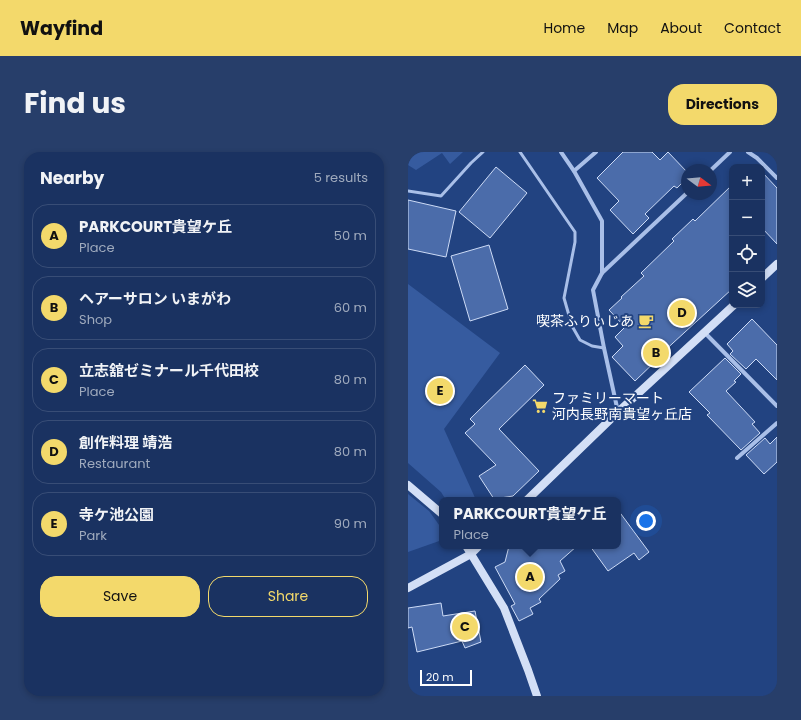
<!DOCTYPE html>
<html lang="en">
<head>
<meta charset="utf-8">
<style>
	body { margin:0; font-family:Poppins,"Noto Sans JP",sans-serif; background:#273e6a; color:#f1f3f6 }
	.controls { position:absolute; right:12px; top:12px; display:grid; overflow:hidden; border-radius:8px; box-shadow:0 2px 6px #0003 }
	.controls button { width:36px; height:36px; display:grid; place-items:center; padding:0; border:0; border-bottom:1px solid #384d76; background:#1a3261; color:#f1f3f6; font:20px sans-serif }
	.compass { position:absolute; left:273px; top:12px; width:36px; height:36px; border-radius:50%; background:#1a3261; box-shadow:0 2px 6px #0003; rotate:106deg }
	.scale { position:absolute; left:12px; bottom:10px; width:52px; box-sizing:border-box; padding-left:4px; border:2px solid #fff; border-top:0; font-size:11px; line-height:14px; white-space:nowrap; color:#fff; -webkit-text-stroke:3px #224381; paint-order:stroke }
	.you { position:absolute; left:238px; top:369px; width:14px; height:14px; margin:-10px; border:3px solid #fff; border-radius:50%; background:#1a73e8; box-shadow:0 0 0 6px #1a73e833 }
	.badge { display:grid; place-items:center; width:26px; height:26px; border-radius:50%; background:#f3d96b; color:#111; font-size:13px; font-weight:700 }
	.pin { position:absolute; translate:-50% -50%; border:2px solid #fff; box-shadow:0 1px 4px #0006 }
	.popup { position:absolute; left:31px; top:345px; width:182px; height:52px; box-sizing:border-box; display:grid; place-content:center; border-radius:8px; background:#1a3261; filter:drop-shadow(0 1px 3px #0005); font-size:13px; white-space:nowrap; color:#9faabd }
	.popup b { font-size:15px; color:#f1f3f6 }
	.popup::after { content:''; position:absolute; left:50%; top:100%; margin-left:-8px; border:8px solid transparent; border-top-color:#1a3261 }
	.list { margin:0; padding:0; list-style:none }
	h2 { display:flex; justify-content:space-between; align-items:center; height:52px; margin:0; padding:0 16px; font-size:17px }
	h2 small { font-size:13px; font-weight:400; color:#9faabd }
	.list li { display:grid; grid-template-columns:26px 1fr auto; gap:12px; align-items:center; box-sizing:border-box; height:64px; margin:0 8px 8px; padding:0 8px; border:1px solid #384d76; border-radius:16px }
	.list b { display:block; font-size:15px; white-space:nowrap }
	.list p { margin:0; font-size:13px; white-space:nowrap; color:#9faabd }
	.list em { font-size:13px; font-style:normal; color:#9faabd }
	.actions { display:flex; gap:8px; padding:12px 16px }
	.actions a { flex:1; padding:9px 0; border:1px solid #f3d96b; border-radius:16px; text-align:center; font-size:14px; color:#f3d96b }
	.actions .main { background:#f3d96b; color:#111 }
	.icon { flex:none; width:22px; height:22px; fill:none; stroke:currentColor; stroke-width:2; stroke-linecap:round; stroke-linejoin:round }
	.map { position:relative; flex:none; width:369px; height:544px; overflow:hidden; border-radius:16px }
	header { display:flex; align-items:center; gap:24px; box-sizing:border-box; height:56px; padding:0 20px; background:#f3d96b; color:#111 }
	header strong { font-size:19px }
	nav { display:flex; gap:22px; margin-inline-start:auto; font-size:14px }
	.intro { display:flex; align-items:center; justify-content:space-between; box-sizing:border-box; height:96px; padding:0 24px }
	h1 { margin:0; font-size:28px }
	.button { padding:10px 18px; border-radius:16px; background:#f3d96b; color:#111; font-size:14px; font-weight:700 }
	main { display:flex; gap:24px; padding:0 24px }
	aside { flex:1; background:#1a3261; border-radius:16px; box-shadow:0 2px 6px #0003 }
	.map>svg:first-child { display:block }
	.green { fill:#365b9f }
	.building { fill:#4b6caa; stroke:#cddbf6 }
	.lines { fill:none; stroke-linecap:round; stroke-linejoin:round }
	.lane { stroke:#a9bfe8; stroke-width:3 }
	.street { stroke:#a9bfe8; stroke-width:4 }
	.secondary { stroke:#d3dff6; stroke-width:8 }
	.labels { text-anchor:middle; stroke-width:4; stroke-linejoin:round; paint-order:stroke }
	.poi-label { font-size:14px; fill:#fff; stroke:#224381; text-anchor:end }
</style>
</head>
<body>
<header>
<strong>Wayfind</strong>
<nav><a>Home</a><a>Map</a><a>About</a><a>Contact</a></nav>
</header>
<div class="intro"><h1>Find us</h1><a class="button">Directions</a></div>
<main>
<aside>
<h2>Nearby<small>5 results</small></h2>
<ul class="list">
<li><span class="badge">A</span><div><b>PARKCOURT貴望ケ丘</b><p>Place</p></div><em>50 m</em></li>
<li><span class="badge">B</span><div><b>ヘアーサロン いまがわ</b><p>Shop</p></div><em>60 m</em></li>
<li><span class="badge">C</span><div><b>立志舘ゼミナール千代田校</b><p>Place</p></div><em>80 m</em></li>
<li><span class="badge">D</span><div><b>創作料理 靖浩</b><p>Restaurant</p></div><em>80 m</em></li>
<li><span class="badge">E</span><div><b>寺ケ池公園</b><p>Park</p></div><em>90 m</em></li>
</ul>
<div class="actions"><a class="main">Save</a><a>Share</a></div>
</aside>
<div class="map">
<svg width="369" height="544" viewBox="0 0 369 544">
	<rect width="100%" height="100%" fill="#224381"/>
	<!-- green -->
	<g class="green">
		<polygon points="0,0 55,0 42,12 34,1 8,18 0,13"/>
		<polygon points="0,132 92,201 36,277 68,348 38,348 33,340 0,311"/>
		<polygon points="0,342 21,359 34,377 34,388 0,400"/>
	</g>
	<!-- building -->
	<g class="building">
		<polygon points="215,0 244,0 252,8 260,0 279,20 279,26 269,36 266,34 237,62 241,66 225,82 202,58 211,49 189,26"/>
		<polygon points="88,15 119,41 82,86 51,60"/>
		<polygon points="354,20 369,36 369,92 354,76"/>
		<polygon points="324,33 324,137 253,202 254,203 227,229 204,205 215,194 207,185 217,175 201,158 214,146 213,145 236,124 233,121 266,89 264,87 285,67 287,69"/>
		<polygon points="0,48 48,59 38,105 0,97"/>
		<polygon points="81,93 100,157 62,169 43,104"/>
		<polygon points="344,167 369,193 369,228 348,207 338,217 322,202 325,199 319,192"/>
		<polygon points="317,206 333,222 326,229 328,230 318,239 347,270 344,272 352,281 333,298 299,263 302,261 281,240"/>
		<polygon points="117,213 136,233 91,277 131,319 105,344 86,347 71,324 88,313 57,281 67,272 62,267"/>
		<polygon points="369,285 369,310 356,322 338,303 357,286 362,292"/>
		<polygon points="210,358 241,400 231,408 226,401 200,419 182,394 210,394"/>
		<polygon points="101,394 169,394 152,409 157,419 150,423 152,427 131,447 133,450 122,456 125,462 111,469 103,454 107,452 87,415 97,410"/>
		<polygon points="33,451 35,464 67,459 73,490 57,496 54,489 9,500 4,475 0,476 0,456"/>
	</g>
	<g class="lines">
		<!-- lane -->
		<g class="lane">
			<polyline points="112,0 167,80 167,90 156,146 164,174 172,188 184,194 196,196"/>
			<polyline points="0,39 33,44 63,11 75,0"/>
		</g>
		<!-- street -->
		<g class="street">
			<polyline points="153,0 166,19 194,69 194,121 185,138 196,196 210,260"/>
			<polyline points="340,0 349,6 369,26"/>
			<polyline points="303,18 322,0"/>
			<polyline points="166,19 188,0"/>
			<polyline points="194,121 279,41"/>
			<polyline points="297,181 369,254"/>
			<polyline points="329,306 369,271"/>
		</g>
		<!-- secondary -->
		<g class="secondary">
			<polyline points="354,126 369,112"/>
			<polyline points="0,333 34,362"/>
			<polyline points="119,348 210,260 326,153"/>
			<polyline points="58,394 63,402 96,456 120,518 129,544"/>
			<polyline points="0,436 63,402 71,394"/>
		</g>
	</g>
	<!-- icons -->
	<defs>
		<g id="cafe-bare" transform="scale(1.2)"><path d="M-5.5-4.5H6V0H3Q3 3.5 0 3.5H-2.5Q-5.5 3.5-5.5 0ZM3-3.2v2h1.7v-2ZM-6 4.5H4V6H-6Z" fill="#f3d96b" stroke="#224381" stroke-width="2.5" paint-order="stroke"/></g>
		<g id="supermarket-bare" transform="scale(1.2)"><path d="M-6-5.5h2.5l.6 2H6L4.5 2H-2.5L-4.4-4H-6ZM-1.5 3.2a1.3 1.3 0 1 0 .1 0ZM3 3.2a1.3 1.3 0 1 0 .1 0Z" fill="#f3d96b" stroke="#224381" stroke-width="2.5" paint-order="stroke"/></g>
	</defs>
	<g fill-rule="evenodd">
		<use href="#cafe-bare" x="238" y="169"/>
		<use href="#supermarket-bare" x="132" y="254"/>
	</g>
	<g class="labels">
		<!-- poi labels -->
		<g class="poi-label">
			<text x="226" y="174">喫茶ふりぃじあ</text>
			<text x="144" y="251" text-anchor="start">ファミリーマート<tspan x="144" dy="16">河内長野南貴望ヶ丘店</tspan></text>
		</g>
	</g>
</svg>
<div class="controls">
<button>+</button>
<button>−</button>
<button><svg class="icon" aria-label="locate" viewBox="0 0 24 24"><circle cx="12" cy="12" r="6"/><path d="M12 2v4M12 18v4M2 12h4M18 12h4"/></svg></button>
<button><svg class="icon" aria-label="layers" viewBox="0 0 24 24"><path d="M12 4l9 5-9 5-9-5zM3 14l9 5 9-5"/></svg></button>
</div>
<svg class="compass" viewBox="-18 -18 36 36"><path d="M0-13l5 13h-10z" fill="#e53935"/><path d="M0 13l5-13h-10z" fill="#9faabd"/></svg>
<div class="scale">20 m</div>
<div class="you"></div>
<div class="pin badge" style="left:122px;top:425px">A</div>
<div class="popup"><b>PARKCOURT貴望ケ丘</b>Place</div>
<div class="pin badge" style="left:248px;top:201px">B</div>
<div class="pin badge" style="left:57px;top:475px">C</div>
<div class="pin badge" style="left:274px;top:161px">D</div>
<div class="pin badge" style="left:32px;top:239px">E</div>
</div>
</main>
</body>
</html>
